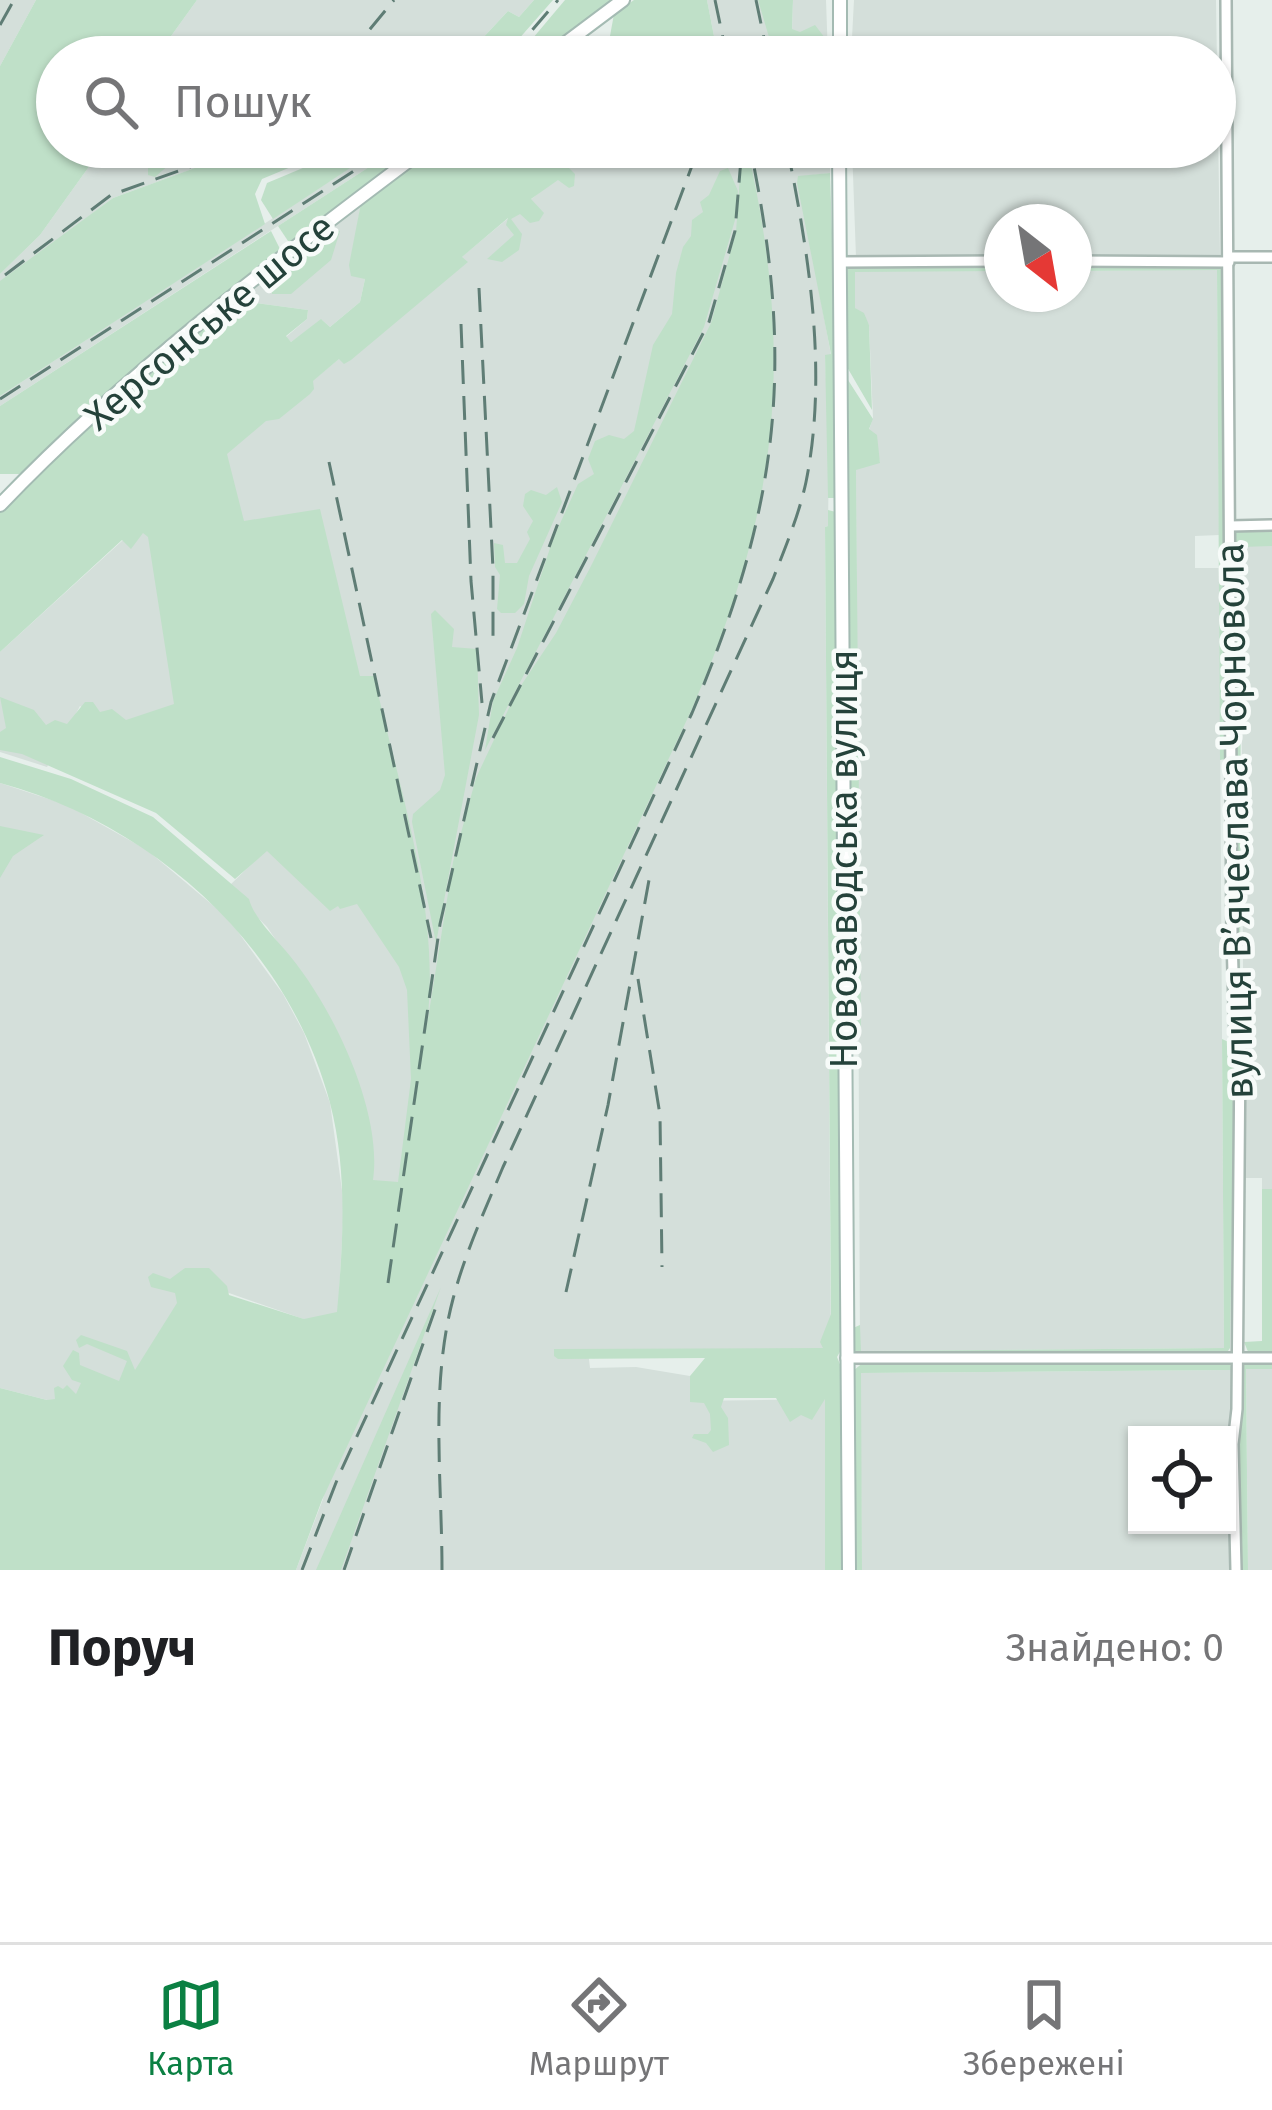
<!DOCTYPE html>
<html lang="uk">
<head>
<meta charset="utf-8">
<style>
	body { margin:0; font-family:"Fira Sans",sans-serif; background:#f2f2f2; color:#202124 }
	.controls { position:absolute; right:36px; bottom:36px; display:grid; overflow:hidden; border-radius:0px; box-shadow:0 3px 9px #0004 }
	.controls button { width:108px; height:108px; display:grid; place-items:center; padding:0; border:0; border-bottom:3px solid #e0e0e0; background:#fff; color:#202124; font:60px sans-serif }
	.compass { position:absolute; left:984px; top:204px; width:108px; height:108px; border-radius:50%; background:#fff; box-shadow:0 3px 9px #0004; rotate:149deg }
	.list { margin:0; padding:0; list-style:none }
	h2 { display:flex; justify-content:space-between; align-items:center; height:156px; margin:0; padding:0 48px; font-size:51px }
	h2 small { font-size:39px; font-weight:400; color:#757577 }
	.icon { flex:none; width:66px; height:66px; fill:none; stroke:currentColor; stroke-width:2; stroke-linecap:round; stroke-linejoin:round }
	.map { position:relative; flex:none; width:1272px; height:1570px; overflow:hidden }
	.search { position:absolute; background:#fff; box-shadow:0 3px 9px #0004; left:36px; right:36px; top:36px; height:132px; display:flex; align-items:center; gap:30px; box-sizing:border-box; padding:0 42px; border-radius:66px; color:#757577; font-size:45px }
	.sheet { height:372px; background:#fff }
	nav { display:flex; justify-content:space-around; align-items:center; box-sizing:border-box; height:168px; border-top:3px solid #e0e0e0; background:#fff; font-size:33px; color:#757577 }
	nav a { display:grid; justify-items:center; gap:6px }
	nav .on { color:#0b8043 }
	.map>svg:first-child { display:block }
	.built { fill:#d4dfda; fill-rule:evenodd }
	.green { fill:#bfe0c8 }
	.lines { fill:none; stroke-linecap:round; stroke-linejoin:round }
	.street-casing { stroke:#a8b8b2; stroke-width:14 }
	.secondary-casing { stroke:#a4bbb3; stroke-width:16 }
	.street { stroke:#fff; stroke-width:9 }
	.secondary { stroke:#fff; stroke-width:12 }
	.rail { stroke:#5f7d75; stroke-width:3; stroke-dasharray:24 12; stroke-linecap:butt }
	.labels { text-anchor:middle; stroke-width:9; stroke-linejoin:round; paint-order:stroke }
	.street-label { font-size:39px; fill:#24423a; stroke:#f7fbf9 }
</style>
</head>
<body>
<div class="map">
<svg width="1272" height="1570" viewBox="0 0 1272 1570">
	<rect width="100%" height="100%" fill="#e6efeb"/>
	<!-- built -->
	<g class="built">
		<polygon points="0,0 36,0 0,66"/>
		<polygon points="197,0 534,0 519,17 508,11 465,57 156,57"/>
		<polygon points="707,0 760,0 792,31 793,0 826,0 828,57 718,57"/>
		<polygon points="854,0 1216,0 1220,256 1074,256 1074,222 1002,222 1002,257 856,257 852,147 1215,147 1215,57 851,57"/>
		<polygon points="103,147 253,147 113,198 0,284 0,274 40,235"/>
		<polygon points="382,147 400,147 0,406 0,396"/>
		<polygon points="594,147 830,147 830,173 798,177 831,355 825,356 829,451 828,526 825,527 831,1349 588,1351 590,1368 636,1367 690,1376 690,1401 825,1399 825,1570 296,1570 323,1499 397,1183 373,1181 369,1130 361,1096 331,1020 267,927 228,887 266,850 126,720 101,721 80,706 47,767 0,752 0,652 145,520"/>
		<polygon points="361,203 351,265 365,279 360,302 330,327 322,320 291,342 286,337 307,319 308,310 233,300"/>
		<polygon points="1217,269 1219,535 1195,536 1195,568 1219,568 1224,1348 860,1351 856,469 880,462 869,430 873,418 869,325 855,308 854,271 1002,271 1002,294 1074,294 1074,271"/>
		<polygon points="1241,546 1272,546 1272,1189 1262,1189 1262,1178 1244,1178"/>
		<polygon points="0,783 67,805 147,850 228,918 283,994 304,1033 330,1103 344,1205 338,1313 312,1322 192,1280 122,1419 0,1388"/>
		<polygon points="1246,1368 1272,1369 1272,1570 1248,1570"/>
		<path d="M1232 1370V1570H862L860 1373ZM1137 1435H1227V1525H1137Z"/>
	</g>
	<!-- green -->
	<g class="green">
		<polygon points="36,0 197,0 156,57 57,57 57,147 103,147 40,235 0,274 0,66"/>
		<polygon points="534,0 553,0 503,57 465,57 508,11 519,17"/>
		<polygon points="565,0 611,0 537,57 517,57"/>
		<polygon points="634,0 707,0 718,57 623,57 610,36 614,14"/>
		<polygon points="758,0 793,0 792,29 800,32 815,25 825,38 824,55 803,57 771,44"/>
		<polygon points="133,147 223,147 219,153 189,164 178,157 155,177 148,175 148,161 132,154"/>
		<polygon points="252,147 339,147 262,179 255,194 265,224 0,396 0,281 113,198"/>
		<polygon points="353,147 382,147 273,219 261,200 267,183"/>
		<polygon points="400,147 419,147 293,241 288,241 278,226"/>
		<path d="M436 147H582L588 151 569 168 575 174 574 186 569 188 558 180 531 199 544 213 539 221 530 223 520 214 511 219 522 234 519 250 502 262 487 259 514 235 506 225 508 218 462 257 468 262 351 360 344 364 339 359 313 381 314 389 310 394 279 419 266 421 227 454 244 521 320 509 360 676H374C399 789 443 916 426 1031L453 862 476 778 516 693 556 633 591 566 711 323 736 232 742 147H747C796 360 778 512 691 711L322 1500 296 1570H0V1388L47 1400 55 1399 54 1388 58 1386 63 1389 67 1385 76 1394 81 1383 72 1380 63 1366 73 1350 79 1353 80 1365 119 1381 127 1361 87 1344 79 1348 76 1340 81 1335 127 1351 135 1370 177 1303 175 1293 151 1287 148 1277 153 1273 170 1279 185 1268H209L227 1286 229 1295 304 1319 337 1312C343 1244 348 1172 330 1103 288 945 154 825 0 783V757L71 779 153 817 249 899C253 916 274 937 285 950 332 1004 383 1111 373 1180L398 1182 411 1079 407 990 399 967 357 904 340 909 338 906 330 911 267 851 235 879 156 813 22 754 0 750V732L6 728 0 697 34 710 46 725 55 720 67 724 85 702H93L100 712 112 709 126 720 174 704 148 537 143 533 131 549 122 540 0 652V512L133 385 233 300 308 310 307 319 286 336 291 342 321 319 330 327 360 302 365 279 351 276 349 265 361 203Z"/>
		<polygon points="728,168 738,191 735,220 704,327 485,750 493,701 517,648 553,539 578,484 594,474 588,459 595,441 609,435 624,439 634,431 653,345 672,314 676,273 683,247 691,236 692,220 703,212 700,202 709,195 720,171"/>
		<polygon points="830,173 836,353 834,498 828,498 825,355 831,354 797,183 798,176"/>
		<polygon points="328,227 340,231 331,260 291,294 272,294 269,273"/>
		<polygon points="271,231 281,251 222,296 19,474 0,474 0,406"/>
		<polygon points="1002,264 1002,271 855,272 855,308 864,313 869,325 872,410 847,367 848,266"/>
		<polygon points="1074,264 1224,265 1225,759 1220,760 1217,270 1074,271"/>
		<polygon points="848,380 873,419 869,429 877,435 880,463 856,470 861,1033 847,1029"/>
		<polygon points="557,487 562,502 529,576 524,604 515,613 501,613 497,609 500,575 495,567 494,543 503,545 505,563 517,563 530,539 527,532 533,521 523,506 525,494 531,490 546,495"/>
		<polygon points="828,510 836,512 841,1350 837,1357 844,1374 843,1570 825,1570 825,1399 812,1420 801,1415 790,1422 776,1398 724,1398 721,1407 728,1418 729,1445 713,1452 706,1443 692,1438 694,1434 708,1434 711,1430 710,1414 704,1403 690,1402 690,1376 705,1358 558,1359 554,1356 554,1349 823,1348 820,1342 831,1314 825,527 828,526"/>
		<polygon points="1272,528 1272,546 1241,547 1240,1025 1236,938 1233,534 1237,530"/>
		<polygon points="435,610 454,629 452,647 477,649 479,715 436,943 412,822 413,814 440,790 445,775 431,614"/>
		<polygon points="0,826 44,835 13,856 0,878"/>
		<polygon points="1222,1039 1235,1045 1230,1348 1226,1354 854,1356 851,1352 853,1328 860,1325 861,1351 1224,1348"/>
		<polygon points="1262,1189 1272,1189 1272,1354 1249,1354 1244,1342 1262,1341"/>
		<polygon points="441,1287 341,1570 316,1570"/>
		<polygon points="1272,1360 1272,1369 1246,1369 1248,1570 1240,1570 1237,1447 1242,1362"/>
		<polygon points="865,1361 1229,1361 1232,1370 861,1373 862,1570 855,1570 853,1371"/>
	</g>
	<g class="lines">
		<!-- street casing -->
		<g class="street-casing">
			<g id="street">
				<polyline points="1226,0 1232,939 1235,1038 1240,1048 1237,1409 1233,1444 1236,1570"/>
				<polyline points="1229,257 1272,257"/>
				<polyline points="1074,261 1229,262"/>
				<polyline points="841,262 1002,261"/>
				<polyline points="1230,526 1272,525"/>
				<polyline points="846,1358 1272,1358"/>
			</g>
		</g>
		<!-- secondary casing -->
		<g class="secondary-casing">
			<g id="secondary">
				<polyline points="547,57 623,0"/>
				<polyline points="840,57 840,0"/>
				<polyline points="839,147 849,1570"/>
				<path d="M0 505C129 370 278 259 427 147"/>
			</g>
		</g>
		<!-- street -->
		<use href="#street" class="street"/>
		<!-- secondary -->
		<use href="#secondary" class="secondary"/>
		<!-- rail -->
		<g class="rail">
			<polyline points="715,0 727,57"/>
			<polyline points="756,0 768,57"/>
			<polyline points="0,25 14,0"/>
			<polyline points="347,57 394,0"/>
			<polyline points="509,57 558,0"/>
			<polyline points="5,275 111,195 246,147"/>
			<polyline points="479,288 493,569 493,647"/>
			<polyline points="461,324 471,581 482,703"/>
			<polyline points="0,399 391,147"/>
			<polyline points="329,462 431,938"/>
			<polyline points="493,738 709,322 735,231 741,159"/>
			<polyline points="638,979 660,1115 662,1267"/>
			<polyline points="388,1283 440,924 491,702 699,147"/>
			<polyline points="566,1292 608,1105 649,880"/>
			<path d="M302 1570 339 1475 692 713C779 508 796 366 750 147"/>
			<polyline points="344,1570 439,1298"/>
			<path d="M442 1570C442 1480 430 1386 453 1299 465 1253 485 1210 503 1167L773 579C785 548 799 515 806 482 828 373 809 254 787 147"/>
		</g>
	</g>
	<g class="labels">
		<!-- street labels -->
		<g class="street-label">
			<text transform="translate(209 321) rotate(-40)" y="14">Херсонське шосе</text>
			<text transform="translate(1234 821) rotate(-91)" y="14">вулиця Вʼячеслава Чорновола</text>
			<text transform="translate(843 859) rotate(-90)" y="14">Новозаводська вулиця</text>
		</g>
	</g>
</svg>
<div class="controls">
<button><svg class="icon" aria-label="locate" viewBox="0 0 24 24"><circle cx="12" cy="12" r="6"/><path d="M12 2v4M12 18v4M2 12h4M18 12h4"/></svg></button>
</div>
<svg class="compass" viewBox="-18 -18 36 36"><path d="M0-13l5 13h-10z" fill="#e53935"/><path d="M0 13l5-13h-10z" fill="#757577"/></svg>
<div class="search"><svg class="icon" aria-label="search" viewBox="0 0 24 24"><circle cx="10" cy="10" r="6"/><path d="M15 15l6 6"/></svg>Пошук</div>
</div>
<section class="sheet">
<h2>Поруч<small>Знайдено: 0</small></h2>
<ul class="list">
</ul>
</section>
<nav>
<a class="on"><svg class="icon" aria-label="map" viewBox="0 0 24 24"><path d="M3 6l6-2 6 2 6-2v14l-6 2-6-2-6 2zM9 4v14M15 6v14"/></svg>Карта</a>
<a><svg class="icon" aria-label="directions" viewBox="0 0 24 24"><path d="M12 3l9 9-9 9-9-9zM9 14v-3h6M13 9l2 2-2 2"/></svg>Маршрут</a>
<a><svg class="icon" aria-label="saved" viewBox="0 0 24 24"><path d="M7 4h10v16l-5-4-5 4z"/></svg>Збережені</a>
</nav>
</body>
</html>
